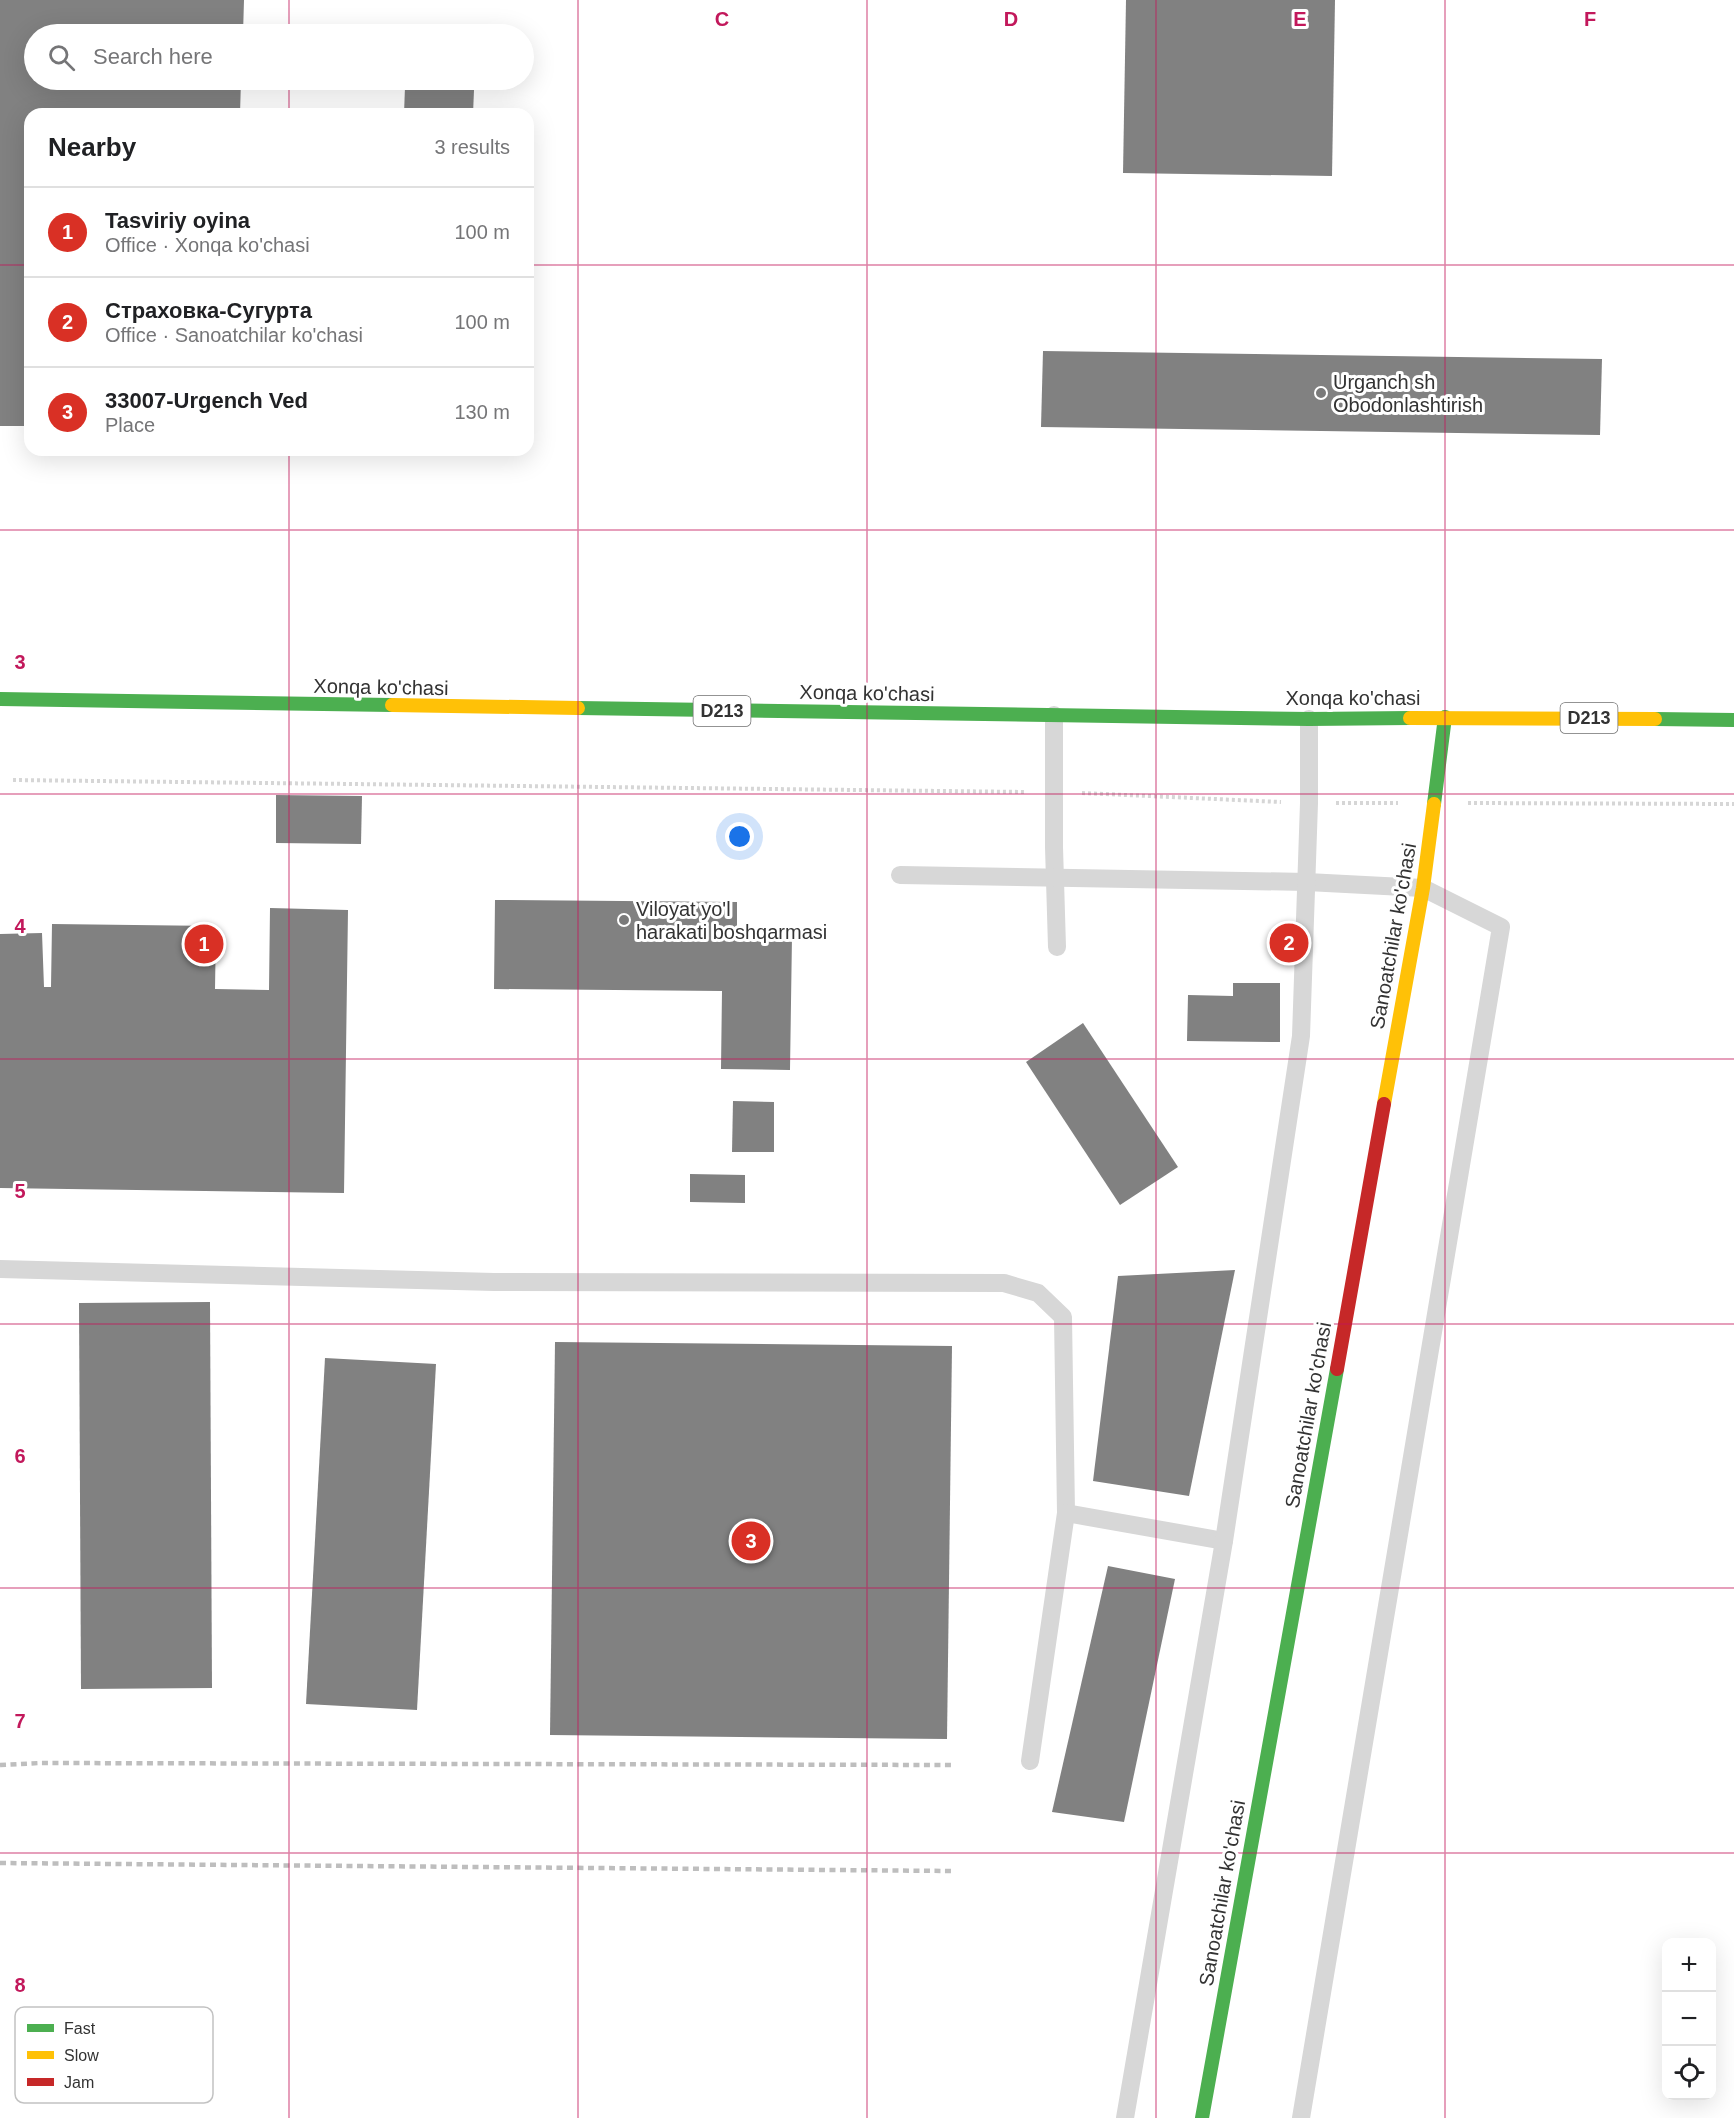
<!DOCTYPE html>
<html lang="en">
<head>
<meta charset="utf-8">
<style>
	body { margin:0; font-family:Arial,sans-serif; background:#f2f2f2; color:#202124 }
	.controls { position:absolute; right:18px; bottom:18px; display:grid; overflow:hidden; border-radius:12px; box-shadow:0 6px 24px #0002 }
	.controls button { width:54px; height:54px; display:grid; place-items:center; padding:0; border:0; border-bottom:2px solid #e0e0e0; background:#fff; color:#202124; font:30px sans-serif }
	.you { position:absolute; left:740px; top:837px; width:21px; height:21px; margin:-15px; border:4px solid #fff; border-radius:50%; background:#1a73e8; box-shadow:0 0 0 9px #1a73e833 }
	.badge { display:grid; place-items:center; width:39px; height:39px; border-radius:50%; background:#d93025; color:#fff; font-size:20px; font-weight:700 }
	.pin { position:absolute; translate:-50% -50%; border:3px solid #fff; box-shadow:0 2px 6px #0006 }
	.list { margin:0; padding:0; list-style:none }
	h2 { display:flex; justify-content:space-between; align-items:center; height:78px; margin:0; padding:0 24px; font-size:26px }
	h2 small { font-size:20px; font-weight:400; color:#757577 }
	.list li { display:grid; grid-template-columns:39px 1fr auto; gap:18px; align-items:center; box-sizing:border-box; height:90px; padding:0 24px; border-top:2px solid #e0e0e0 }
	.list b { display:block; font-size:22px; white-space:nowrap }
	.list p { margin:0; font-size:20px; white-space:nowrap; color:#757577 }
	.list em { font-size:20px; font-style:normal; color:#757577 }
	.icon { flex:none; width:33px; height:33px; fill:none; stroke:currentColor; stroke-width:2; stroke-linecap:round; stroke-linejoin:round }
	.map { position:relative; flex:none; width:1734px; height:2118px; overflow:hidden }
	.search { position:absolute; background:#fff; box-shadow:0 6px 24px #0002; left:24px; top:24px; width:510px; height:66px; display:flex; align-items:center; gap:15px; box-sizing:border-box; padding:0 21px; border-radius:33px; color:#757577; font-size:22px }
	.panel { position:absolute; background:#fff; box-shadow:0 6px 24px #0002; left:24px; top:108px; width:510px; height:348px; border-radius:18px }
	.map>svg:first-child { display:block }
	.building { fill:#818181 }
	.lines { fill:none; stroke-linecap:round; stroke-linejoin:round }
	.path { stroke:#d6d6d6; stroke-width:4; stroke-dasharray:3 3; stroke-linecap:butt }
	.lane { stroke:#d7d7d7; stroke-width:18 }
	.fast { stroke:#4caf50; stroke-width:14 }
	.slow { stroke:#ffc107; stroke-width:14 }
	.jam { stroke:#c62828; stroke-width:14 }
	.rail { stroke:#bebebe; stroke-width:4.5; stroke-dasharray:6 4.5; stroke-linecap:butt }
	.grid { fill:none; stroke:#c2185b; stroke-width:1.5; stroke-opacity:0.55 }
	.poi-dot { fill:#7a7a7a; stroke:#fff; stroke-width:2 }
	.labels { text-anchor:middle; stroke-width:6; stroke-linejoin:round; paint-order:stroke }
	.shield { fill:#fff; stroke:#707070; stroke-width:1.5 }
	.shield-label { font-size:18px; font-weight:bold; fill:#333 }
	.poi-label { font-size:20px; fill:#333; stroke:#fff; text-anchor:start }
	.street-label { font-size:20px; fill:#333; stroke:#fff }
	.key { fill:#fff; stroke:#c2c2c2; stroke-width:1.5 }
	.key-label { font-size:16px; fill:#333 }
	.grid-label { font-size:20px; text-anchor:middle; font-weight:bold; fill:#c2185b; stroke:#fff; stroke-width:6; stroke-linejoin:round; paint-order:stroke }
</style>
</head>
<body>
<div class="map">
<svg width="1734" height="2118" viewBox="0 0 1734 2118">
	<rect width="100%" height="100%" fill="#fff"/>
	<!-- building -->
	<g class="building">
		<polygon points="0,0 244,0 243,34 34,34 34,80 241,80 240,114 30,114 30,426 0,426"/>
		<polygon points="1126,0 1335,0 1332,176 1123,173"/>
		<polygon points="405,87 474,90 473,114 404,114"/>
		<polygon points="1043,351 1602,359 1600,435 1041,427"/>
		<polygon points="276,795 362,796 361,844 276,843"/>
		<polygon points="495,900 737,902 737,937 792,936 790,1070 721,1069 722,991 494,989"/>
		<polygon points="270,908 348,910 344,1193 0,1188 0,934 42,933 44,987 51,987 52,924 216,926 215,989 269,990"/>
		<polygon points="1233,983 1280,983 1280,1042 1187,1041 1188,995 1233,996"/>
		<polygon points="1083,1023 1178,1167 1120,1205 1026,1062"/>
		<polygon points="733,1101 774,1102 774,1152 732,1152"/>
		<polygon points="690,1174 745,1175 745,1203 690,1202"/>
		<polygon points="1235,1270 1189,1496 1093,1481 1118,1276"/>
		<polygon points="210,1302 212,1688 81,1689 79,1303"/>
		<polygon points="555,1342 952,1346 947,1739 550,1735"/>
		<polygon points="325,1358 436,1364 417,1710 306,1704"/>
		<polygon points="1108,1566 1175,1579 1124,1822 1052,1812"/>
	</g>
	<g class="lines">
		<!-- path -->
		<g class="path">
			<polyline points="13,780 1026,792"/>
			<polyline points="1082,793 1281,802"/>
			<polyline points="1336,803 1398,803"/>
			<polyline points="1468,803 1734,804"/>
		</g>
		<!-- lane -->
		<g class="lane">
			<polyline points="1054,715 1054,847 1057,947"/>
			<polyline points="900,875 1307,882 1423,888 1501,927 1301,2118"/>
			<polyline points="0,1269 494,1282 1004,1283 1038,1293 1063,1317 1066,1513 1030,1761"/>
			<polyline points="1066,1513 1224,1541"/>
			<polyline points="1125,2118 1224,1541 1301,1036 1309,803 1309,719"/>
		</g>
		<!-- fast -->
		<g class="fast">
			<polyline points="0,699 392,705"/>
			<polyline points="578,708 1309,719 1410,718"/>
			<polyline points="1655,719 1734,720"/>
			<polyline points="1434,804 1445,717"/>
			<polyline points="1202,2118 1337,1369"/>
		</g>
		<!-- slow -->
		<g class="slow">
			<polyline points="392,705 578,708"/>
			<polyline points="1410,718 1655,719"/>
			<polyline points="1384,1104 1423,888 1434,804"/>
		</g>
		<!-- jam -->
		<polyline class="jam" points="1337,1369 1384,1104"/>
		<!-- rail -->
		<g class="rail">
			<polyline points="0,1765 40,1763 952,1765"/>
			<polyline points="0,1863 952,1871"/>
		</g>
	</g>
	<!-- grid -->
	<path class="grid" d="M289 0V34M578 0V2118M867 0V2118M1156 0V2118M1445 0V2118M289 80V114M0 265H30M528 265H1734M289 450V2118M0 530H1734M0 794H1734M0 1059H1734M0 1324H1734M0 1588H1734M0 1853H1734"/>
	<!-- markers -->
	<g class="poi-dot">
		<circle cx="1321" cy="393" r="6"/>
		<circle cx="624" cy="920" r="6"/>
	</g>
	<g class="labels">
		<!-- shield labels -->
		<g class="shield">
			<rect x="693.5" y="696" width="57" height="30" rx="4.5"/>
			<rect x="1560.5" y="703" width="57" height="30" rx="4.5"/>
		</g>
		<g class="shield-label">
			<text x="722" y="717">D213</text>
			<text x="1589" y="724">D213</text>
		</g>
		<!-- poi labels -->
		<g class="poi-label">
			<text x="1333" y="389">Urganch sh<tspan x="1333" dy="23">Obodonlashtirish</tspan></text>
			<text x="636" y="916">Viloyat yo'l<tspan x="636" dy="23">harakati boshqarmasi</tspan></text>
		</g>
		<!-- street labels -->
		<g class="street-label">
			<text transform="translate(381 687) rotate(1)" y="7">Xonqa ko'chasi</text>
			<text transform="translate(867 693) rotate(1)" y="7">Xonqa ko'chasi</text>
			<text x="1353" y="705">Xonqa ko'chasi</text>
			<text transform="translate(1393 936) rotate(-80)" y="7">Sanoatchilar ko'chasi</text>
			<text transform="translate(1308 1415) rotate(-80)" y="7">Sanoatchilar ko'chasi</text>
			<text transform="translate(1222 1893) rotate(-80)" y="7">Sanoatchilar ko'chasi</text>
		</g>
	</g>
	<!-- legend -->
	<rect x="15" y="2007" width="198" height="96" rx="9" class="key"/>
	<rect x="27" y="2024" width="27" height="8" fill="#4caf50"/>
	<rect x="27" y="2051" width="27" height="8" fill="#ffc107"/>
	<rect x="27" y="2078" width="27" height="8" fill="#c62828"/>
	<g class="key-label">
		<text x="64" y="2034">Fast</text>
		<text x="64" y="2061">Slow</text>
		<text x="64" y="2088">Jam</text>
	</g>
	<g class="grid-label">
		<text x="722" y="26">C</text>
		<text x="1011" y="26">D</text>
		<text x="1300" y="26">E</text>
		<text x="1590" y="26">F</text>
		<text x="20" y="669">3</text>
		<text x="20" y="933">4</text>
		<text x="20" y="1198">5</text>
		<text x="20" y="1463">6</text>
		<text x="20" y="1728">7</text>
		<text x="20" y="1992">8</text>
	</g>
</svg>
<div class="controls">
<button>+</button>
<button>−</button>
<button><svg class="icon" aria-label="locate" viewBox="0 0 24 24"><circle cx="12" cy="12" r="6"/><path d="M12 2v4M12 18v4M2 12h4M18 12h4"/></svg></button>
</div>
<div class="you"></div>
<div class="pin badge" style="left:204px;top:944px">1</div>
<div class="pin badge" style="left:1289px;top:943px">2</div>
<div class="pin badge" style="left:751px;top:1541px">3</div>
<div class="search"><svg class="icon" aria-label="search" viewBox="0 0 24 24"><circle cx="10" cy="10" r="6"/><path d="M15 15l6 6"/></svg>Search here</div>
<section class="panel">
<h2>Nearby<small>3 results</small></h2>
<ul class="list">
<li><span class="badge">1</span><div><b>Tasviriy oyina</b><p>Office · Xonqa ko'chasi</p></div><em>100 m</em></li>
<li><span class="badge">2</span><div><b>Страховка-Сугурта</b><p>Office · Sanoatchilar ko'chasi</p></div><em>100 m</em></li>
<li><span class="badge">3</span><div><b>33007-Urgench Ved</b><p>Place</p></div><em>130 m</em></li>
</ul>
</section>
</div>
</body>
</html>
